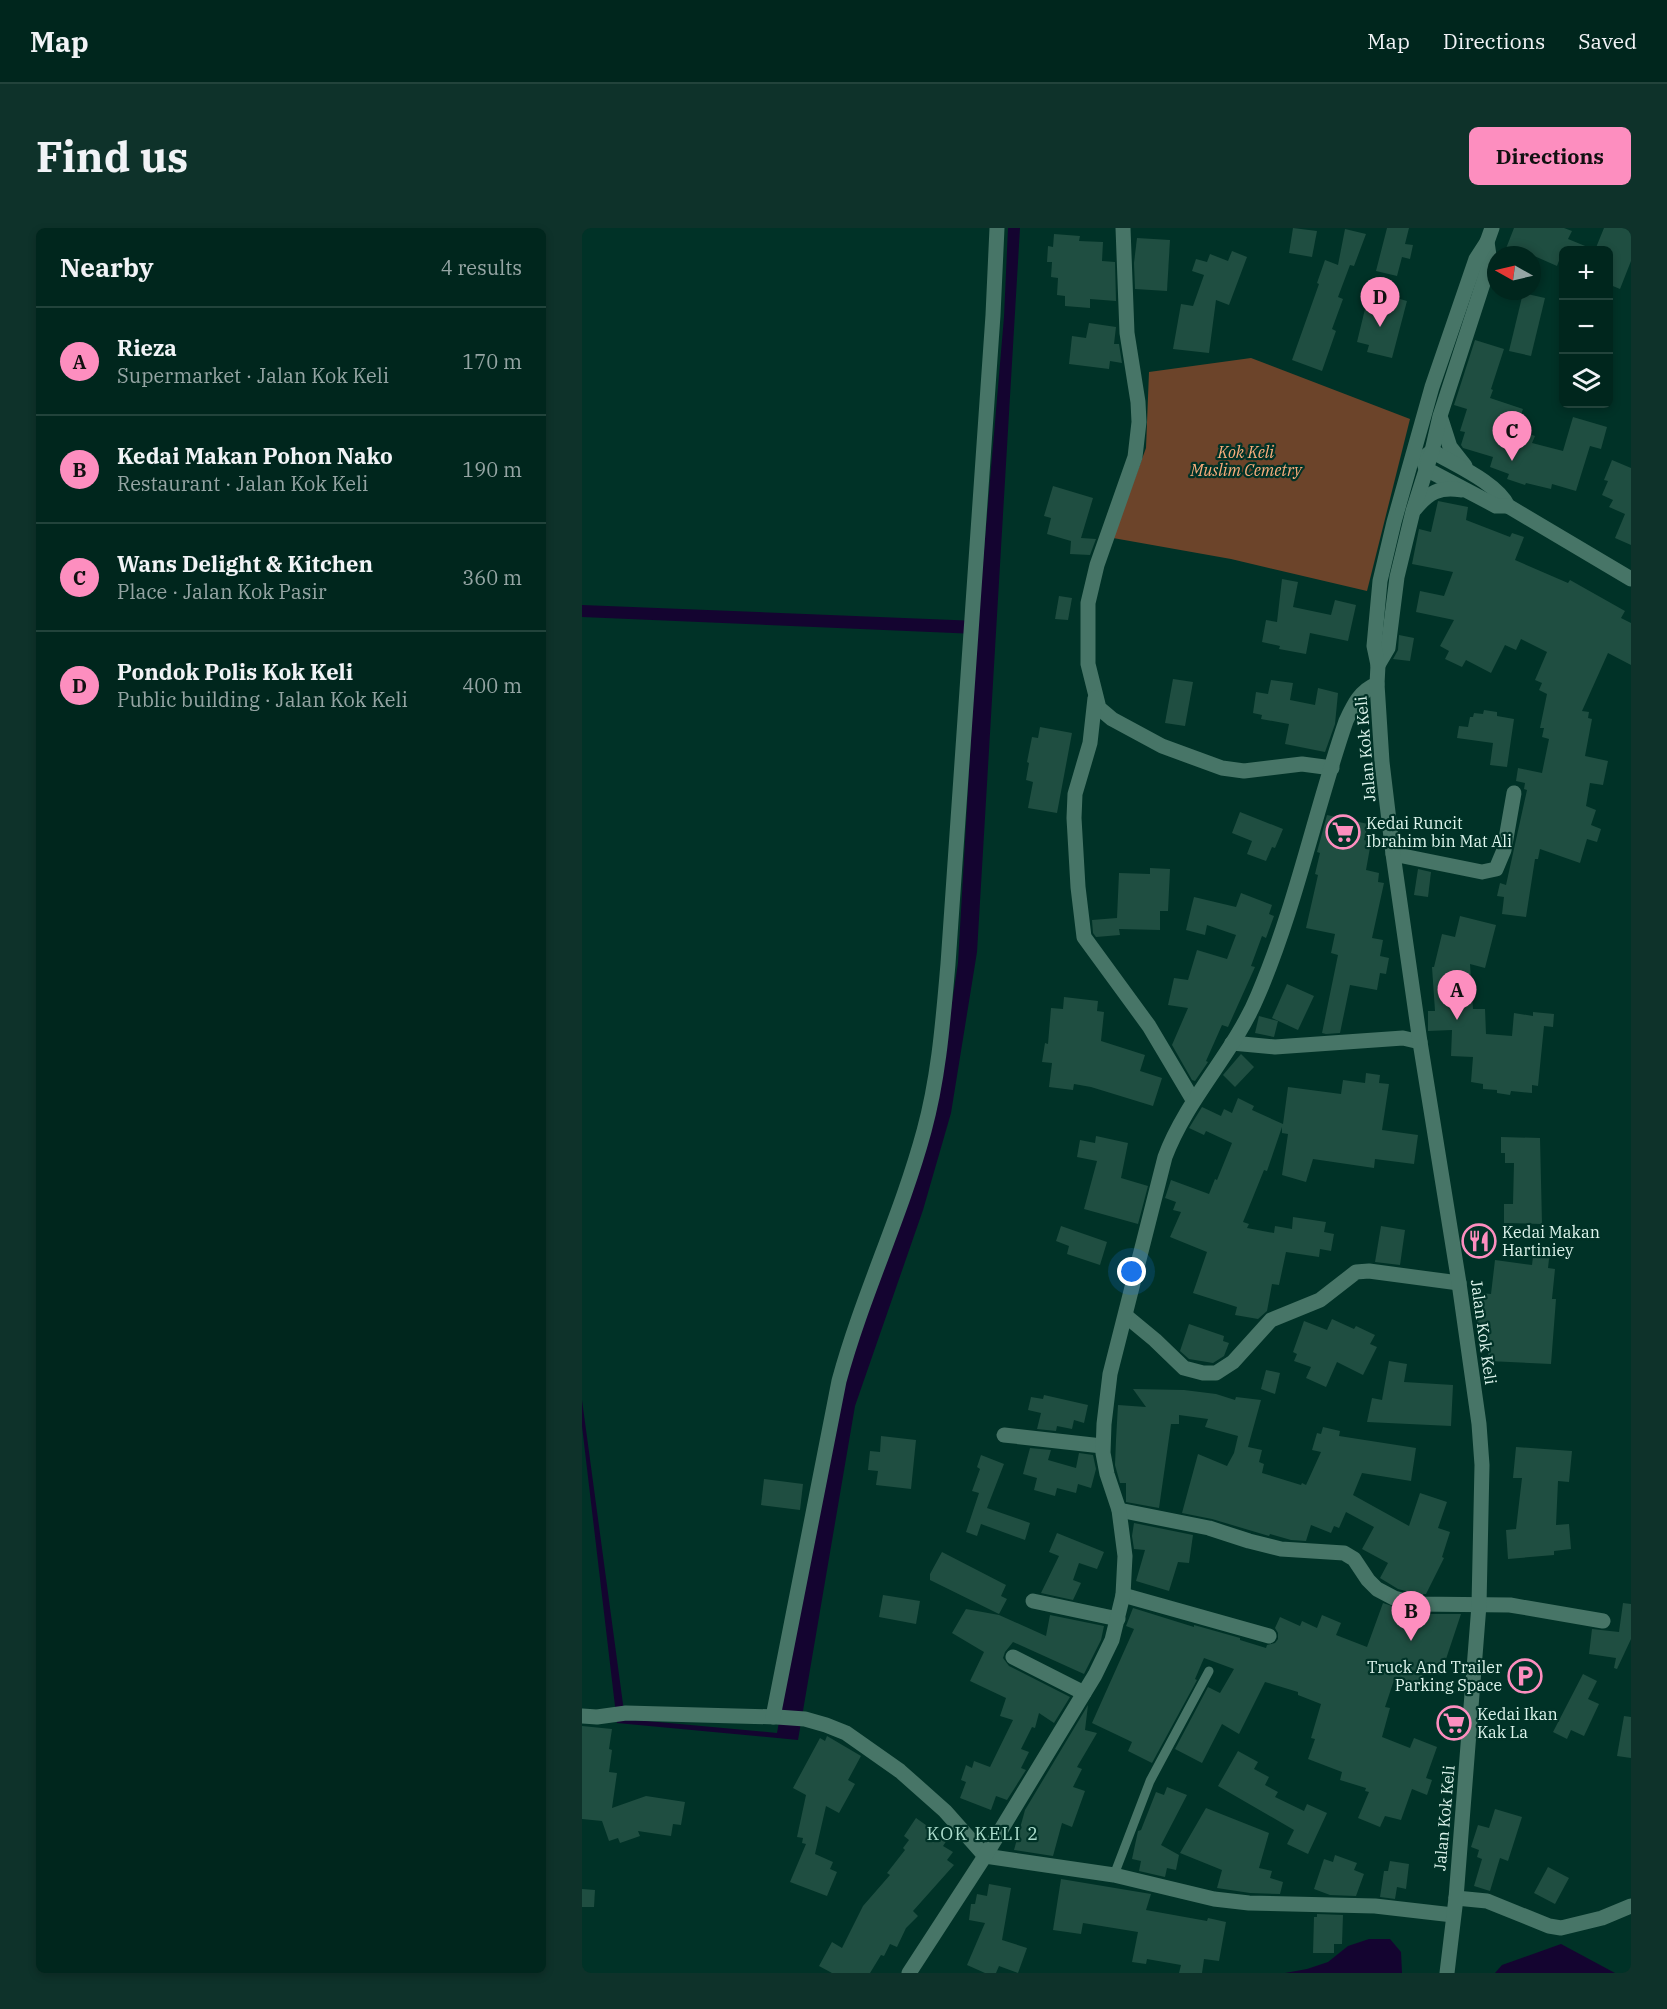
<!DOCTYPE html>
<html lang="en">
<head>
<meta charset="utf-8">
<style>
	body { margin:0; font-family:"IBM Plex Serif",serif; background:#0e322a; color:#f1f3f6 }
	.controls { position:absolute; right:18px; top:18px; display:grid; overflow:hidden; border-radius:9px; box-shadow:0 3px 9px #0003 }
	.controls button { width:54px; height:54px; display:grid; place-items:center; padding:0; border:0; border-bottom:2px solid #22433b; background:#00261d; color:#f1f3f6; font:30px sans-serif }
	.compass { position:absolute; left:905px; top:18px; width:54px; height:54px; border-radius:50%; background:#00261d; box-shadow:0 3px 9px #0003; rotate:278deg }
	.you { position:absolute; left:550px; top:1044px; width:21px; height:21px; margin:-15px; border:4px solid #fff; border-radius:50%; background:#1a73e8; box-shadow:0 0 0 9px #1a73e833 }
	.badge { display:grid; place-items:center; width:39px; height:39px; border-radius:50%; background:#fd8ebf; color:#111; font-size:20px; font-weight:700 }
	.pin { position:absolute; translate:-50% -50px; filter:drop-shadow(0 2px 3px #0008) }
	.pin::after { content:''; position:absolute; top:32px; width:21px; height:18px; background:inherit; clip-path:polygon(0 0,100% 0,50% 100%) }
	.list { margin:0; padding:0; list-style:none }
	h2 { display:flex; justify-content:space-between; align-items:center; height:78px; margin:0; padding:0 24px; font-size:26px }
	h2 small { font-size:20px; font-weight:400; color:#95a5a4 }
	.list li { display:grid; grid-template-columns:39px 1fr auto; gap:18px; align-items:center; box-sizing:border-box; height:108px; padding:0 24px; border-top:2px solid #22433b }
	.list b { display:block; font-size:22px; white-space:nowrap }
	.list p { margin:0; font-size:20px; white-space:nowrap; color:#95a5a4 }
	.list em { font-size:20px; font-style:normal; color:#95a5a4 }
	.icon { flex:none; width:33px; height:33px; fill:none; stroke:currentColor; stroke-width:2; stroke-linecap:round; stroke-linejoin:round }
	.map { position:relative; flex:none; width:1049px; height:1745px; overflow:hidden; border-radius:9px }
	header { display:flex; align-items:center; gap:36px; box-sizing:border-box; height:84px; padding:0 30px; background:#00261d; border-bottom:2px solid #22433b }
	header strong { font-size:28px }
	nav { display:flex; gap:33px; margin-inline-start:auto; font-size:21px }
	.intro { display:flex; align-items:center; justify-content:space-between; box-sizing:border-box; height:144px; padding:0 36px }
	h1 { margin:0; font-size:42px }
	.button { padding:15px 27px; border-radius:9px; background:#fd8ebf; color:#111; font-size:21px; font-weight:700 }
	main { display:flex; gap:36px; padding:0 36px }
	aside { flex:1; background:#00261d; border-radius:9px; box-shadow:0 3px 9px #0003 }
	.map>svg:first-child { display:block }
	.green { fill:#6c442a }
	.water { fill:#140430 }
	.building { fill:#1f4e41 }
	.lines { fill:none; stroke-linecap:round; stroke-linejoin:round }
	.service { stroke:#477567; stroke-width:9 }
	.minor { stroke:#477567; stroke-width:15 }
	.tertiary { stroke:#477567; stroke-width:15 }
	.labels { text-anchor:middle; stroke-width:4.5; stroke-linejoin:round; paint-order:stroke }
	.park-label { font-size:16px; font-style:italic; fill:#fbae7d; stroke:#003227 }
	.street-label { font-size:16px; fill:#dcf4ec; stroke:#003227 }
	.poi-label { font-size:16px; fill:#dcf4ec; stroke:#003227; text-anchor:start }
	.neighbourhood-label { font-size:18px; letter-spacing:1.5px; fill:#acddcd; stroke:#003227 }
</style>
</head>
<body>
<header>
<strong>Map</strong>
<nav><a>Map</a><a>Directions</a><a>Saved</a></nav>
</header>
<div class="intro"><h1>Find us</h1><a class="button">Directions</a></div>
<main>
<aside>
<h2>Nearby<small>4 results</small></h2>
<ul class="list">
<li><span class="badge">A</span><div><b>Rieza</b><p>Supermarket · Jalan Kok Keli</p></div><em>170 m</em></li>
<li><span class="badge">B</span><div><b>Kedai Makan Pohon Nako</b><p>Restaurant · Jalan Kok Keli</p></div><em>190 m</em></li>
<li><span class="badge">C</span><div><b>Wans Delight &amp; Kitchen</b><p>Place · Jalan Kok Pasir</p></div><em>360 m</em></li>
<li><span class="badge">D</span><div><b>Pondok Polis Kok Keli</b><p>Public building · Jalan Kok Keli</p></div><em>400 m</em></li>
</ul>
</aside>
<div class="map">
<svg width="1049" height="1745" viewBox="0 0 1049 1745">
	<rect width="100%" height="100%" fill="#003227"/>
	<!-- green -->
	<polygon class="green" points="669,130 828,191 785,363 649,331 531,310 564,220 567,144"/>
	<!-- water -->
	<g class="water">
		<polygon points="426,0 438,0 395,724 369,885 341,982 273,1178 216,1512 35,1495 0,1198 0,1172 43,1491 195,1505 259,1157 353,888 376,735 395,406 0,389 0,377 396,393 422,89"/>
		<polygon points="787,1711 808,1711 819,1724 820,1745 703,1745 725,1741 746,1734 766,1718"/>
		<polygon points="979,1716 1033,1745 913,1745 920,1737"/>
	</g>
	<!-- building -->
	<g class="building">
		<polygon points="711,0 735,3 730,29 707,25"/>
		<polygon points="805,0 827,0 823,16 831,17 828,31 820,29 815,48 794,43"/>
		<polygon points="932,0 982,0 990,3 986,11 1013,22 981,22 975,38 950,27 933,27 923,23"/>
		<polygon points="1022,0 1049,0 1049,33 1038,61 1026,56 1026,22 1013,22"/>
		<polygon points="763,1 784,6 772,38 768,37 756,69 761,71 750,101 754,103 740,143 710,132 737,56 735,55 743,32 756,37"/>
		<polygon points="472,6 498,8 497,13 521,14 520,33 533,34 534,73 508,71 508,80 483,78 483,68 475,67 476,50 469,49 470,34 465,34 466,18 471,19"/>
		<polygon points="555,10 588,12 585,63 553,61 552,35"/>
		<polygon points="650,23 665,29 647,77 634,72 627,125 591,121 599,76 611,78 622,47 610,43 614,31 625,34 628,26 646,33"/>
		<polygon points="941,65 963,70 949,128 927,123"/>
		<polygon points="800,66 825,73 810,130 785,124 787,117 775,114 783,81 795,85"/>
		<polygon points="507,95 534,99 532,116 537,116 540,135 528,133 527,141 487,136 490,108 504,110"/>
		<polygon points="893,112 922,121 909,161 911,162 908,170 941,181 934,201 953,208 950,215 981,223 991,189 1025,199 1019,221 1008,218 994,263 970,256 969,261 944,255 943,257 925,251 927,246 908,239 911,229 881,220 879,217 883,204 878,203 885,181 872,177"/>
		<polygon points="1030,232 1049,240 1049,317 1033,310 1043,286 1027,279 1031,272 1020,267 1026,253 1022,252"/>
		<polygon points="471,258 511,270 499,310 514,311 508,327 488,326 489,313 465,306 469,290 462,288"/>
		<polygon points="856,273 886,279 884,292 928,309 930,305 942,309 933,332 986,355 988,352 1043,383 1039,390 1049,395 1049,437 1026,425 1000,483 1007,484 1006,490 1010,491 1003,528 1026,533 1021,557 1008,555 1004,578 1014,582 1009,597 1019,601 1015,614 1005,611 998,635 958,621 956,631 953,631 944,689 920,686 922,669 915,668 918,655 924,657 945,562 942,561 943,555 934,553 936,540 960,545 967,511 960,509 962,500 958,500 965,466 957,462 960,455 953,452 965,424 939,411 934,422 923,417 909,445 884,432 880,439 863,431 867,423 858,418 872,392 834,384 838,363 862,368 871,344 830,336 837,301 849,304"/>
		<polygon points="700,351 716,354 711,379 749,387 753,372 774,377 766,413 728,405 724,426 697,421 698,418 680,414 684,392 695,394"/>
		<polygon points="477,368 490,370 486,392 473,391"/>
		<polygon points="817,407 832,410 828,433 811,431 816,422"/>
		<polygon points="591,451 611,454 603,498 583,495"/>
		<polygon points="689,452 711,455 708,472 733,477 736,460 756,465 753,496 743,524 703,516 707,496 679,491 680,487 671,485 674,464 686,466"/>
		<polygon points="902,482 915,484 915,488 932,491 925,539 908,537 911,515 875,510 877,498 886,499 888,489 891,489 892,485 901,486"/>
		<polygon points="458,499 490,505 475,585 446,580 451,554 444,552 447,535 445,534 450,509 456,510"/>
		<polygon points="658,584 701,601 693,620 690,619 684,633 665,626 670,613 650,605"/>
		<polygon points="745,587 786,596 782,612 789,614 784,642 797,645 796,654 802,655 790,710 801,712 798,728 807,730 804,746 798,745 795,762 768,757 758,805 744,806 740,805 756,727 749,725 753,706 724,700 736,647 733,646 738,625 735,624"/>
		<polygon points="568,640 588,641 586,683 578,683 578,702 537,701 538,707 514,709 511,705 510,692 535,690 537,645 568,646"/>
		<polygon points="836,641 849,644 846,669 832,667"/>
		<polygon points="659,665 690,677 687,686 692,688 684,710 680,708 669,738 673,739 646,799 640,797 624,833 626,834 613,853 610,852 590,817 606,780 586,777 592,750 606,752 615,722 645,731 654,707 625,697 623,707 604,702 610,677 612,669 654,679"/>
		<polygon points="878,688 914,697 903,740 888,736 891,781 903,781 904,806 930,808 932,785 951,788 951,784 972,786 971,799 962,798 956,858 950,857 950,865 929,863 928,867 915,865 915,862 901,861 901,856 889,854 891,829 869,828 870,802 846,803 846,783 853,783 850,739 852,739 860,706 873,709"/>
		<polygon points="705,756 732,768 716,802 690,790"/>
		<polygon points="482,769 516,773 515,783 522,784 519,813 563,827 558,843 580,850 571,878 509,859 492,856 491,862 467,859 470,835 460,834 463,815 466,816 469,780 481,781"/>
		<polygon points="677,788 696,793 692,809 673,805"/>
		<polygon points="659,826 672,839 653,859 641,847"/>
		<polygon points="784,845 798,847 797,855 807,856 800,902 836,907 832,936 793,931 792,940 731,931 724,954 700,947 706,906 700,905 700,899 685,943 682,942 661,994 667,996 665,1000 692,1005 693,998 710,1001 711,989 744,994 742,1004 752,1006 749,1023 738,1021 737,1029 704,1024 697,1057 690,1056 685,1083 676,1091 653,1087 655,1079 611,1065 625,1024 588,1009 599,984 591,982 594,974 583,970 589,952 627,966 633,951 635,952 650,915 624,903 622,907 607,900 620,879 639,888 642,881 650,885 656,870 672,878 670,882 701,896 706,859 759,866 761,852 783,855"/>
		<polygon points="514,908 546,915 539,950 566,958 556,996 502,981 515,933 495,929 498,912 513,915"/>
		<polygon points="919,909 958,910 960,996 922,995 922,976 931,976 932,935 923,935 923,925 919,925"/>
		<polygon points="479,998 525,1014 518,1037 485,1026 487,1018 474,1013"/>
		<polygon points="799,998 823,1002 818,1037 793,1034"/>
		<polygon points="952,1020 968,1022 966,1040 973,1041 970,1071 974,1071 969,1136 906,1133 907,1100 895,1099 898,1065 909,1066 913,1032 950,1037"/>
		<polygon points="750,1091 772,1101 774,1098 793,1107 788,1116 795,1119 781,1147 755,1134 744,1159 724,1150 729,1139 712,1133 715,1126 711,1124 722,1093 745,1102"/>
		<polygon points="607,1096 642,1108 641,1113 647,1115 642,1128 631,1135 607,1131 598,1123"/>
		<polygon points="807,1133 825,1136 822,1154 871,1157 869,1198 785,1194 790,1170 800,1172"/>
		<polygon points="684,1142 698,1145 693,1166 679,1161"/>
		<polygon points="551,1161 602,1162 634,1166 653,1172 654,1169 679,1172 666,1219 680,1222 677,1234 682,1236 680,1245 719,1257 720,1255 724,1257 739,1224 730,1222 735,1205 739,1206 741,1199 758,1203 757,1208 834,1220 829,1253 780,1245 771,1267 827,1298 838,1265 865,1274 856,1300 868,1304 860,1329 862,1330 844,1366 835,1366 816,1361 798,1350 806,1335 780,1321 792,1299 764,1284 757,1300 752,1298 749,1305 729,1297 724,1313 709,1312 688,1306 687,1308 630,1291 600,1285 616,1226 645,1238 652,1225 656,1208 623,1199 626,1191 597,1187 597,1196 589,1196 577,1280 544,1274 544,1255 538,1255 533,1237 534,1212 536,1177 564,1179"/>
		<polygon points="462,1167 506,1177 502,1195 492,1192 490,1201 475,1198 474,1203 455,1201 459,1185 446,1182 449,1169 461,1171"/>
		<polygon points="299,1208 334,1212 329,1261 294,1257 296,1243 286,1242 288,1223 298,1224"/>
		<polygon points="934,1219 990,1223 987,1254 976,1253 974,1297 987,1296 989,1321 972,1323 972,1327 926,1331 924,1302 934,1301 940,1250 931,1250"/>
		<polygon points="448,1220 469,1222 466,1232 494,1240 497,1225 511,1227 514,1241 509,1260 496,1256 494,1265 475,1260 473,1268 452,1262 455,1250 441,1246"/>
		<polygon points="399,1227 422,1236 405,1280 448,1295 443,1312 399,1296 395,1308 384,1304 397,1265 390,1263 398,1241 395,1239"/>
		<polygon points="182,1251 221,1256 218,1282 179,1277"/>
		<polygon points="552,1295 611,1307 607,1335 596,1334 587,1363 554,1353 563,1322 552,1321 550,1308"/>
		<polygon points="475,1305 522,1324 515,1341 497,1335 491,1352 499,1355 491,1372 459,1365 477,1328 467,1324"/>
		<polygon points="360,1324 424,1357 419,1368 425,1371 417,1386 348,1352 348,1346"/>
		<polygon points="301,1367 338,1373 334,1396 297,1389"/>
		<polygon points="801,1375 834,1386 879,1386 860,1443 844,1438 837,1457 813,1449 803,1479 808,1480 800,1509 828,1520 832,1510 855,1519 844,1550 850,1552 845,1567 830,1561 819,1592 803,1588 798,1599 776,1590 787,1564 783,1563 784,1560 758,1552 760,1544 726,1531 733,1511 729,1510 739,1476 716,1467 716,1464 683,1454 657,1506 640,1496 620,1535 593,1521 626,1459 638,1465 652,1441 622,1430 613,1451 615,1452 570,1535 546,1523 550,1514 510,1495 552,1401 544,1398 551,1380 612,1399 612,1397 658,1410 658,1412 684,1420 685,1417 693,1415 696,1411 696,1405 693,1400 698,1389 718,1398 720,1393 735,1400 740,1387 759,1395 754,1407 785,1419"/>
		<polygon points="1041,1375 1049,1376 1049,1411 1035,1441 1032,1440 1034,1430 1007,1426 1010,1401 1037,1404"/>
		<polygon points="384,1381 417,1387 464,1408 468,1387 522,1398 519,1412 502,1446 431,1414 423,1424 421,1430 427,1438 488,1469 472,1495 457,1485 453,1500 450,1499 439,1521 447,1524 439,1540 444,1542 425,1572 414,1568 409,1582 378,1570 384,1554 379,1552 384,1537 390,1540 392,1533 408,1539 431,1492 418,1488 424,1470 388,1453 402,1424 370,1405"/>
		<polygon points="1001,1446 1015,1453 1006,1471 1017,1476 1002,1508 989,1502 985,1511 971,1504"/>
		<polygon points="506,1477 503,1502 515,1505 495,1539 500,1541 491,1559 503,1563 490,1599 480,1595 471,1628 432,1622 443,1582"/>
		<polygon points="1042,1488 1049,1489 1049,1530 1035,1528"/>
		<polygon points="0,1498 30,1501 27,1521 30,1522 27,1544 35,1545 30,1580 64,1568 103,1574 99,1597 91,1596 89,1608 56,1603 58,1608 38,1615 36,1610 27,1613 20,1593 0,1591"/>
		<polygon points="245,1508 279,1528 266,1552 273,1556 257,1585 244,1578 233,1626 251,1634 248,1641 255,1644 245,1668 208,1654 224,1616 220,1615 221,1610 215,1609 224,1567 211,1560 238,1510 243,1513"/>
		<polygon points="656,1523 676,1534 672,1541 687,1549 683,1557 696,1564 693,1569 722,1583 725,1576 745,1585 726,1626 705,1616 712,1602 636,1558"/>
		<polygon points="585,1559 605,1567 579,1617 597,1627 594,1642 585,1640 583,1649 557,1643 559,1633 550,1631 556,1603 559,1602 574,1564 582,1567"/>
		<polygon points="624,1580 687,1605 677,1640 690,1643 688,1650 701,1654 698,1666 668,1665 635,1660 640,1642 598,1625"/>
		<polygon points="913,1581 940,1589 926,1633 918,1630 908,1663 892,1658 900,1631 895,1629 897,1622 889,1619 896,1597 907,1600"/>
		<polygon points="334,1590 365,1612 361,1618 371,1624 365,1632 372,1637 331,1683 336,1688 324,1700 315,1719 308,1716 302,1728 299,1727 288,1745 250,1745 237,1738 250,1714 260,1720 281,1678 308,1647 305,1645 323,1622 321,1620 327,1612 322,1608"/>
		<polygon points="753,1627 775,1635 772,1642 782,1646 774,1668 748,1667 732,1661 742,1631 751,1634"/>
		<polygon points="808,1633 827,1636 824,1661 815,1659 813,1671 798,1669 802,1643 806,1643"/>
		<polygon points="966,1639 987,1650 973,1676 952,1665"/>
		<polygon points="479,1651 569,1666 564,1682 625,1693 626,1690 644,1694 637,1733 622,1731 620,1745 597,1745 599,1737 565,1731 564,1736 550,1734 556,1704 501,1695 499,1706 471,1702"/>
		<polygon points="407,1656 429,1660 420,1712 445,1720 436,1745 417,1738 414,1745 403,1745 385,1737 403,1695 387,1692 389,1676 393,1676 395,1666 405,1668"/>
		<polygon points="0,1661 13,1662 12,1679 0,1679"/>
		<polygon points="735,1686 761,1687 760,1716 752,1716 752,1725 731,1725 732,1689 735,1689"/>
	</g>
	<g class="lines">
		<!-- service -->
		<polyline class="service" points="532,1647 568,1553 627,1443"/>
		<!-- minor -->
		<g class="minor">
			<polyline points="541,0 545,105 556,174 557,194 553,229 515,337 506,375 506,436 517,480 530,491 580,518 640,540 662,543 720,536 750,540"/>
			<polyline points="513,470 508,515 493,566 492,590 496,659 502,709 567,798 611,872"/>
			<polyline points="811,626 900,644 914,641 922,622 932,565"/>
			<polyline points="650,815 693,819 821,810 838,814"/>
			<polyline points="544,1088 573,1112 602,1140 621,1145 634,1145 651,1134 689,1092 738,1072 774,1044 787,1043 877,1055"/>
			<polyline points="422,1207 520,1218"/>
			<polyline points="537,1282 627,1300 667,1313 699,1321 762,1325 772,1331 786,1352 795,1361 812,1370 834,1376 928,1377 1021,1393"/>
			<polyline points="541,1367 687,1408"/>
			<polyline points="451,1373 536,1391"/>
			<polyline points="431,1429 502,1465"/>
			<polyline points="0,1488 15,1489 44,1485 195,1489 223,1491 244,1497 264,1505 318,1543 363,1583 403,1628 532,1647 632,1671 667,1675 793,1678 871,1687"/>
			<path d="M191 1489 257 1153C280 1068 319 988 342 903 357 848 361 792 366 736L411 87 415 0"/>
			<polyline points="874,1670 905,1673 967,1698 979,1700 1020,1690 1049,1678"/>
			<path d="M327 1745 403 1628 513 1447 530 1412 541 1367 543 1328 537 1282 525 1246 521 1225 522 1196 528 1146 583 929C605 870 652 825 676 767 714 678 733 583 764 493 772 476 778 463 795 456"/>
		</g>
		<!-- tertiary -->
		<g class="tertiary">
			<polyline points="859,191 868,219 883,238"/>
			<path d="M844 228 850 223C873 237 914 254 926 278L1049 351"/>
			<polyline points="841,231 844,241 914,278 926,278"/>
			<path d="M833 281C846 265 858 258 879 262"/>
			<polyline points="796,437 806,420 815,349 831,283 850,223 858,188 908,34 905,14"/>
			<polyline points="865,1745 874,1670 897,1377 900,1237 897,1196 877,1055 838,814 811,626 800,534 795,456 796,437 792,418 798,353 812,294 850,159 894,31 905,14 910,0"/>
		</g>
	</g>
	<!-- icons -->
	<defs>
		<g id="supermarket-ring" transform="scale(1.725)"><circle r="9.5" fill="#003227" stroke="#fd8ebf" stroke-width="1.5"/><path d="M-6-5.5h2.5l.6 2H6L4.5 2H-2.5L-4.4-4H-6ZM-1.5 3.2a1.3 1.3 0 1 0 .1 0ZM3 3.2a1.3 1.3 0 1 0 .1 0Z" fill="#fd8ebf"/></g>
		<g id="restaurant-ring" transform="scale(1.725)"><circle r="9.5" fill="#003227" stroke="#fd8ebf" stroke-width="1.5"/><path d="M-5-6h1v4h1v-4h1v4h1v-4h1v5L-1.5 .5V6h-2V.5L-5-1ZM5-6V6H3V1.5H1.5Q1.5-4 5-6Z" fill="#fd8ebf"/></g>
		<g id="parking-ring" transform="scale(1.725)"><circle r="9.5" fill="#003227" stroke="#fd8ebf" stroke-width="1.5"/><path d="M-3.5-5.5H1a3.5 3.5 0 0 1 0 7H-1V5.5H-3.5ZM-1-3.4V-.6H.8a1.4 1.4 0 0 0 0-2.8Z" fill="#fd8ebf"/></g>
	</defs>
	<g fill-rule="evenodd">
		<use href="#supermarket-ring" x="761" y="604"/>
		<use href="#restaurant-ring" x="897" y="1013"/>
		<use href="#parking-ring" x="943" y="1448"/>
		<use href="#supermarket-ring" x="872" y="1495"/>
	</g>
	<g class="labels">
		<!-- park labels -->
		<g class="park-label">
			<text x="664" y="230">Kok Keli<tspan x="664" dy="18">Muslim Cemetry</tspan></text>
		</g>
		<!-- street labels -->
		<g class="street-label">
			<text transform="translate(783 521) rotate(-95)" y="6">Jalan Kok Keli</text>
			<text transform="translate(902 1104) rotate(82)" y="6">Jalan Kok Keli</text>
			<text transform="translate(862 1590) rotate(-85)" y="6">Jalan Kok Keli</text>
		</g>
		<!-- poi labels -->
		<g class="poi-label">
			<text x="784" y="601">Kedai Runcit<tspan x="784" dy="18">Ibrahim bin Mat Ali</tspan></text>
			<text x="920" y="1010">Kedai Makan<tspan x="920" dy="18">Hartiniey</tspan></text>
			<text x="920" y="1445" text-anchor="end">Truck And Trailer<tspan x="920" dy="18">Parking Space</tspan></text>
			<text x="895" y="1492">Kedai Ikan<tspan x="895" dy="18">Kak La</tspan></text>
		</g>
		<!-- neighbourhood labels -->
		<g class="neighbourhood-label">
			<text x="401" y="1612">KOK KELI 2</text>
		</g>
	</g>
</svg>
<div class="controls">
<button>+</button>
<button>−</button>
<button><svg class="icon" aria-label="layers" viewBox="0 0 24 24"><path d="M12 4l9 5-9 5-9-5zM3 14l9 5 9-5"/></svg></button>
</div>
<svg class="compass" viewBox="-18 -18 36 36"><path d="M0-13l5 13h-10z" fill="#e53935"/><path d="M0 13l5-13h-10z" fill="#95a5a4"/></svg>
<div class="you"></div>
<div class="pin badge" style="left:875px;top:792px">A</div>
<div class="pin badge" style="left:829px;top:1413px">B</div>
<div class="pin badge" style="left:930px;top:233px">C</div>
<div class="pin badge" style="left:798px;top:99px">D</div>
</div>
</main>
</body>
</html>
